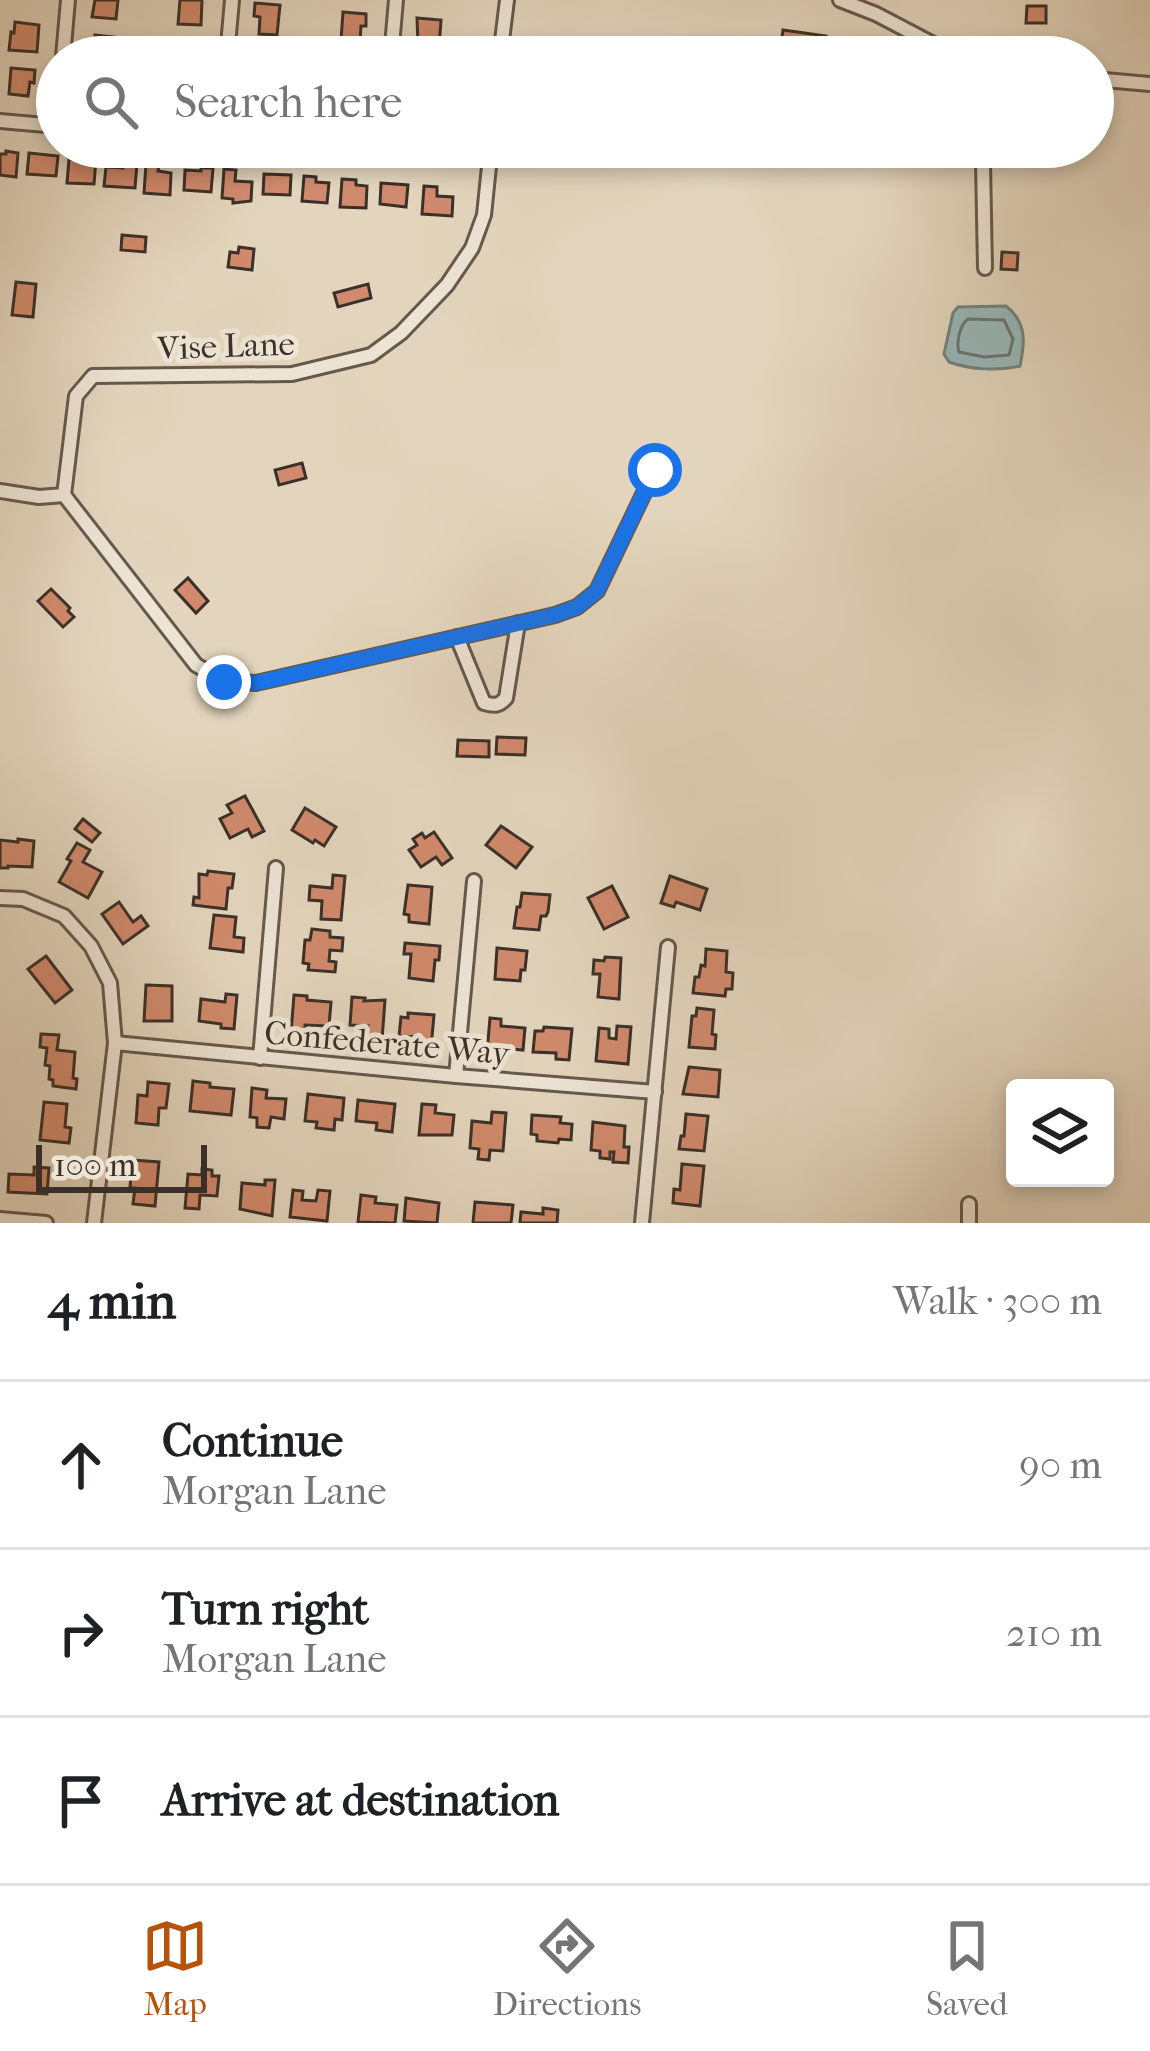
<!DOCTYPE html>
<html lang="en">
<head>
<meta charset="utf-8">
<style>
	body { margin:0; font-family:"IM FELL French Canon",serif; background:#f2f2f2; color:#202124 }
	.controls { position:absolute; right:36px; bottom:36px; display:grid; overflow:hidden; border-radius:12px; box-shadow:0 6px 18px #0003 }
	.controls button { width:108px; height:108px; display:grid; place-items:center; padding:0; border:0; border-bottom:3px solid #e0e0e0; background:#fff; color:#202124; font:60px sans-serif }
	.scale { position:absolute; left:36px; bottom:30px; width:171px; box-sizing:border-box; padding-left:12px; border:6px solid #3b3028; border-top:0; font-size:33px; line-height:42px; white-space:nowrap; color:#3b3028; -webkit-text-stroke:9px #ede4d4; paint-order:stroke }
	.stop { position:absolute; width:36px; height:36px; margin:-27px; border:9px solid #1a73e8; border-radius:50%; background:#fff }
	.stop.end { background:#1a73e8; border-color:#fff; box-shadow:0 3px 12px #0008 }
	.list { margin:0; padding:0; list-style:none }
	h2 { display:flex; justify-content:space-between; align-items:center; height:156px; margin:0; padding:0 48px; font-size:51px }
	h2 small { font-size:39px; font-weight:400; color:#757577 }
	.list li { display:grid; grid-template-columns:78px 1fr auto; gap:36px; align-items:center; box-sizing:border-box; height:168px; padding:0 48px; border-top:3px solid #e0e0e0 }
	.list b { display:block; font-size:45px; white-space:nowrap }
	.list p { margin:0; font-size:39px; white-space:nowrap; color:#757577 }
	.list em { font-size:39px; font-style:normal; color:#757577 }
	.icon { flex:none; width:66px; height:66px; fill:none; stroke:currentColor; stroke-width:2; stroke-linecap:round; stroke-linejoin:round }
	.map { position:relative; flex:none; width:1150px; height:1223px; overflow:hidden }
	.search { position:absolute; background:#fff; box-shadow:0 6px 18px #0003; left:36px; right:36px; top:36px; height:132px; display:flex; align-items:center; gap:30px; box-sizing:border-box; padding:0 42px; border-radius:66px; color:#757577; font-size:45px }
	.sheet { height:660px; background:#fff }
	nav { display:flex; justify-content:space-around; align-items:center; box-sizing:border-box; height:168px; border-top:3px solid #e0e0e0; background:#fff; font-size:33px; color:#757577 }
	nav a { display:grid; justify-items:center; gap:6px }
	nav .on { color:#b45309 }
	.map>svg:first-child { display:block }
	.water { fill:#97b7b9; stroke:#72817f; stroke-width:3 }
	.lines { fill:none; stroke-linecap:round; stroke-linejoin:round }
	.shore { stroke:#697470; stroke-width:3 }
	.building { fill:#d18a6d; stroke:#3b3028; stroke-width:3 }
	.minor-casing { stroke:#65594d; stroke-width:18 }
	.minor { stroke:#ede4d4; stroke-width:12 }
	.route { stroke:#1a73e8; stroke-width:15 }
	.labels { text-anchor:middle; stroke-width:10; stroke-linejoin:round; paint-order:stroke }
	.street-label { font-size:33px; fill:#3b3028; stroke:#ede4d4 }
</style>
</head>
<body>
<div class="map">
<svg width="1150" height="1223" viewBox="0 0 1150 1223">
	<rect width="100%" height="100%" fill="#e3d5bd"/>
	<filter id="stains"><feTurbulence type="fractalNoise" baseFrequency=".00167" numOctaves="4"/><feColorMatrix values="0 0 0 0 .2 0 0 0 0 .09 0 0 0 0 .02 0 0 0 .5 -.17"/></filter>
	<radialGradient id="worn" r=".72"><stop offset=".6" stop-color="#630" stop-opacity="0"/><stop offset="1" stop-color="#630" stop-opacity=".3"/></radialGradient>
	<!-- water -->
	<path class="water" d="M1006 306C1027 322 1025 343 1020 366 998 371 971 370 949 362L944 354 953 313 958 307Z"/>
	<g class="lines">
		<!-- shore -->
		<path class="shore" d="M968 319 1004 320 1013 339 1009 355 984 357 959 352C956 343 960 324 968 319Z"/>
	</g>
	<!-- building -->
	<g class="building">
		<polygon points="95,0 118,0 116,19 92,17"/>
		<polygon points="180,0 202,0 201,25 178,24"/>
		<polygon points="255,3 280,5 277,35 259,34 260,17 254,16"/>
		<polygon points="1027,6 1046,6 1046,23 1026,23"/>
		<polygon points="343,12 366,14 366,26 361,26 360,41 341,40"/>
		<polygon points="417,18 441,20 439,48 418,46"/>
		<polygon points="15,22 39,25 37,52 9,50 11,32 14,33"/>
		<polygon points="783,30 826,36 824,51 816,50 815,57 788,55 789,46 781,45"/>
		<polygon points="95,35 114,37 112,57 89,57 90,49 93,49"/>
		<polygon points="172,41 201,43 200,54 196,54 196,57 172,57"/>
		<polygon points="11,68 35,70 34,83 30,82 28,96 9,94"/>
		<polygon points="6,151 18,153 16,177 0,175 0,154 6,154"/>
		<polygon points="29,153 58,156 56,176 27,174"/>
		<polygon points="83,158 96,159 94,184 67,183 69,159 83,160"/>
		<polygon points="124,162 137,163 135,188 104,186 106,167 123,168"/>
		<polygon points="146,164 159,165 158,171 171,173 170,195 144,193"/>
		<polygon points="201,168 213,168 211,192 184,190 185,170 201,171"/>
		<polygon points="224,169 236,170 235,181 252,182 251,201 233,203 233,199 222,198"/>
		<polygon points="264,174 291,175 290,195 263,194"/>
		<polygon points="304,176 316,177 316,182 329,183 327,203 302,201"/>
		<polygon points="342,179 356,180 356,185 367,186 366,208 340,207"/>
		<polygon points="381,183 408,185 406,207 380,204"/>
		<polygon points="424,186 437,187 437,196 453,197 452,216 422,214"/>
		<polygon points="122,235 146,237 145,252 121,250"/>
		<polygon points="239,247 254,249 252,270 228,267 230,252 238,253"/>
		<polygon points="1002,252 1018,253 1017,270 1001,269"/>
		<polygon points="16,282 36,284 33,317 12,315"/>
		<polygon points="368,284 371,298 338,307 334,293"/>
		<polygon points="302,463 306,478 279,485 275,470"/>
		<polygon points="188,578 208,601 196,613 175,590"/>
		<polygon points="51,589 70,608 68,611 74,617 63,627 38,601"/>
		<polygon points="497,737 526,738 525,755 496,754"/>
		<polygon points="458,740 489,741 489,757 457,756"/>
		<polygon points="245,796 264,831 252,837 248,829 230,838 220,819 232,813 227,805"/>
		<polygon points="305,808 336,827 324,846 315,840 313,843 292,830"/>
		<polygon points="83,819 100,833 92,842 75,829"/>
		<polygon points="501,826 532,847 516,868 486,845"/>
		<polygon points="434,832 452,858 442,865 436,857 421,867 409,850 417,845 413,839 422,833 425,838"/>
		<polygon points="18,839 34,841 32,867 8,866 8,868 0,868 0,840 18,842"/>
		<polygon points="77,843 90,850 83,862 102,872 88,898 59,882 71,861 67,859"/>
		<polygon points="208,871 234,874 232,888 228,888 226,909 193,905 194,897 199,898 199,874 207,875"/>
		<polygon points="333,875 345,876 341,920 321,919 322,901 309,900 310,886 332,888"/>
		<polygon points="670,876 707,889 700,910 676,902 674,907 661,903"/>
		<polygon points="408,885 432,887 429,924 409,922 409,915 404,914"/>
		<polygon points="612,886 628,917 604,929 588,898"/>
		<polygon points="522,893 550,895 548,912 546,916 541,916 539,930 514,928 517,907 520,907"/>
		<polygon points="119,902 133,922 141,916 148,926 123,944 102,914"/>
		<polygon points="214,915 236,917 234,937 244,938 243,952 210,948"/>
		<polygon points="312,929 330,931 330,937 343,938 342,951 330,950 329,961 336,962 335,972 308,970 309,964 303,963 305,940 310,940"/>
		<polygon points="405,943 440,946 439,960 435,960 433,981 409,978 411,954 404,954"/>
		<polygon points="497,948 527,951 525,970 521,970 520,981 495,979"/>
		<polygon points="706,949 727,951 726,972 733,973 732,989 726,989 725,996 693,993 695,977 699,977 701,965 705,966"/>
		<polygon points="46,956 72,990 55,1003 28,969"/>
		<polygon points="605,957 621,958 619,999 598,997 600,974 593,974 594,960 604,961"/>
		<polygon points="146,985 172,986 172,1021 144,1021"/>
		<polygon points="226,994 237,995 234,1029 221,1028 221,1024 199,1021 201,999 225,1002"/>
		<polygon points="294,995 307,996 307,1000 331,1002 329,1026 305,1025 305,1034 291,1033"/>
		<polygon points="352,997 365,998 364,1001 385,1000 382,1040 367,1039 368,1026 350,1025"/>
		<polygon points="697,1008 714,1010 712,1034 716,1035 715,1049 689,1047 692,1016 696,1016"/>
		<polygon points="408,1013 434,1015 431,1048 417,1047 418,1037 399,1036 401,1017 408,1018"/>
		<polygon points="490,1018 501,1019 501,1026 525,1028 523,1050 501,1048 500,1053 487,1052"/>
		<polygon points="617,1026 631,1027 628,1064 596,1061 599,1028 609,1029 609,1038 616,1039"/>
		<polygon points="544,1027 572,1029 569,1060 556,1059 556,1053 533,1052 535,1031 543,1031"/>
		<polygon points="41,1034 59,1035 57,1050 75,1052 73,1078 77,1079 76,1089 53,1086 53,1080 49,1079 50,1066 45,1065 47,1048 40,1047"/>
		<polygon points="689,1067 720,1070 718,1097 683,1094"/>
		<polygon points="193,1081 210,1083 210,1087 234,1089 231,1115 190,1111"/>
		<polygon points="148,1082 169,1084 166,1108 159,1108 158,1125 136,1123 138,1095 147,1096"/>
		<polygon points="252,1088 267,1090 266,1098 286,1099 284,1119 271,1117 269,1128 257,1127 257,1118 250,1117"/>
		<polygon points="308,1094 344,1098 342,1120 335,1119 334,1130 316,1128 317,1122 305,1121"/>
		<polygon points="358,1100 395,1104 392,1132 376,1130 377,1123 356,1121"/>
		<polygon points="44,1102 67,1104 65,1127 71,1128 69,1143 40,1140"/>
		<polygon points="422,1104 436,1105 435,1113 454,1115 452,1135 419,1135"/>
		<polygon points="492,1112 506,1113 503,1151 490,1150 489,1160 478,1159 479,1149 470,1148 472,1121 491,1123"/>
		<polygon points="686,1114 708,1116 704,1151 679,1149 681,1136 684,1136"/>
		<polygon points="532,1115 561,1117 560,1123 572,1124 571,1140 559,1139 558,1143 537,1141 537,1135 531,1134"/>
		<polygon points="593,1122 625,1126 624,1147 629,1147 628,1163 613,1162 614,1152 610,1152 610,1159 600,1158 600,1151 591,1150"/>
		<polygon points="132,1160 159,1162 155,1206 133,1204 135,1188 130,1188"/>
		<polygon points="682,1164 704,1166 700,1206 673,1203 674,1189 680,1190"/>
		<polygon points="34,1167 49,1168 47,1194 8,1192 9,1174 34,1175"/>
		<polygon points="202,1169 212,1170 212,1176 219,1176 217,1196 200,1195 199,1209 185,1208 188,1174 202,1175"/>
		<polygon points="265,1180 275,1180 272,1216 240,1209 242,1183 265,1185"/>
		<polygon points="293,1190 303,1191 302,1200 316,1201 318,1190 330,1191 327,1221 290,1217"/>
		<polygon points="361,1195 376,1197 375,1203 397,1205 395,1223 358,1222"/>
		<polygon points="406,1198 439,1203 437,1223 404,1221"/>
		<polygon points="475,1202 513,1205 511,1223 473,1223"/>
		<polygon points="543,1208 558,1210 557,1223 520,1223 521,1212 543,1214"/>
	</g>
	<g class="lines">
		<!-- minor casing -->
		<g class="minor-casing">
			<g id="minor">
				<polyline points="840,0 876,14 958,57"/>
				<polyline points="63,57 68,0"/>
				<polyline points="227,57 232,0"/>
				<polyline points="391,57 396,0"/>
				<polyline points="500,57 507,0"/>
				<polyline points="1093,79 1150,84"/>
				<polyline points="0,121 57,126"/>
				<polyline points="327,147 452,157"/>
				<polyline points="985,268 983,163 986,147"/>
				<polyline points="0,491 39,497 64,495"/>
				<polyline points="64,495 196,665 224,681 256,683 555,615 577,607 597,591 655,470"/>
				<polyline points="64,495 76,396 93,376 292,374 371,355 401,333 447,285 472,248 484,215 491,147"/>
				<path d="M457 637 484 703C494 706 499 706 506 698L518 623"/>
				<polyline points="0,898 23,899 64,916 91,946 110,983 115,1043 94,1223"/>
				<polyline points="115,1043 456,1076 655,1092"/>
				<polyline points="260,1058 276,868"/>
				<polyline points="456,1076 474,881"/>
				<polyline points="0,1219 46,1223"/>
				<polyline points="642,1223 668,947"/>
				<polyline points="969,1223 969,1204"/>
			</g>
		</g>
		<!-- minor -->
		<use href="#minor" class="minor"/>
	</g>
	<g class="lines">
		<!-- route -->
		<polyline class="route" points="224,682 256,683 555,615 577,607 597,591 655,470"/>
	</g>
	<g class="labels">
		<!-- street labels -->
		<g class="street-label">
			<text transform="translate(226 345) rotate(-2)" y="12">Vise Lane</text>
			<text transform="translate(387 1042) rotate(5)" y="12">Confederate Way</text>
		</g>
	</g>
	<rect width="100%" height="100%" filter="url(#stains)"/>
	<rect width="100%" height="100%" fill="url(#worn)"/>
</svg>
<div class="controls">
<button><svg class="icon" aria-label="layers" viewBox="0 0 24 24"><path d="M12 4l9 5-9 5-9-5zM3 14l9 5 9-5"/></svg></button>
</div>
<div class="scale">100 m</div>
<div class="stop" style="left:655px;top:470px"></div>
<div class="stop end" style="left:224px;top:682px"></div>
<div class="search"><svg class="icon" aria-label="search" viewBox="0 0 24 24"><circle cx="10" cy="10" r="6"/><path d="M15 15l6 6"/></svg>Search here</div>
</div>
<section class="sheet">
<h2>4 min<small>Walk · 300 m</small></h2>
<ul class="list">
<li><svg class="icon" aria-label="ahead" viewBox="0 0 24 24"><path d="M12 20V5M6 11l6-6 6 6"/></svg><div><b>Continue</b><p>Morgan Lane</p></div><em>90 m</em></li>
<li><svg class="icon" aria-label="right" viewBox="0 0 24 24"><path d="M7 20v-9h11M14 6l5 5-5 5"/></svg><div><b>Turn right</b><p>Morgan Lane</p></div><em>210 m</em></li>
<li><svg class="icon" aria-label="arrive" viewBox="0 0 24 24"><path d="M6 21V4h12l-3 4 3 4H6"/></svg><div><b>Arrive at destination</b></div></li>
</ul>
</section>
<nav>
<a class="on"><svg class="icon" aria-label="map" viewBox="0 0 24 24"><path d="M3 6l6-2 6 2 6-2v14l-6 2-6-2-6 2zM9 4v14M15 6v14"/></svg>Map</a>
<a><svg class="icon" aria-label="directions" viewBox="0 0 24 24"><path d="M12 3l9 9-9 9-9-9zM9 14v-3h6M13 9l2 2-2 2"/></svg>Directions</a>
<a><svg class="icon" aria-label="saved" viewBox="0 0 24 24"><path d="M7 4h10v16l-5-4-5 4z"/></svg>Saved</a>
</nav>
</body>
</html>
